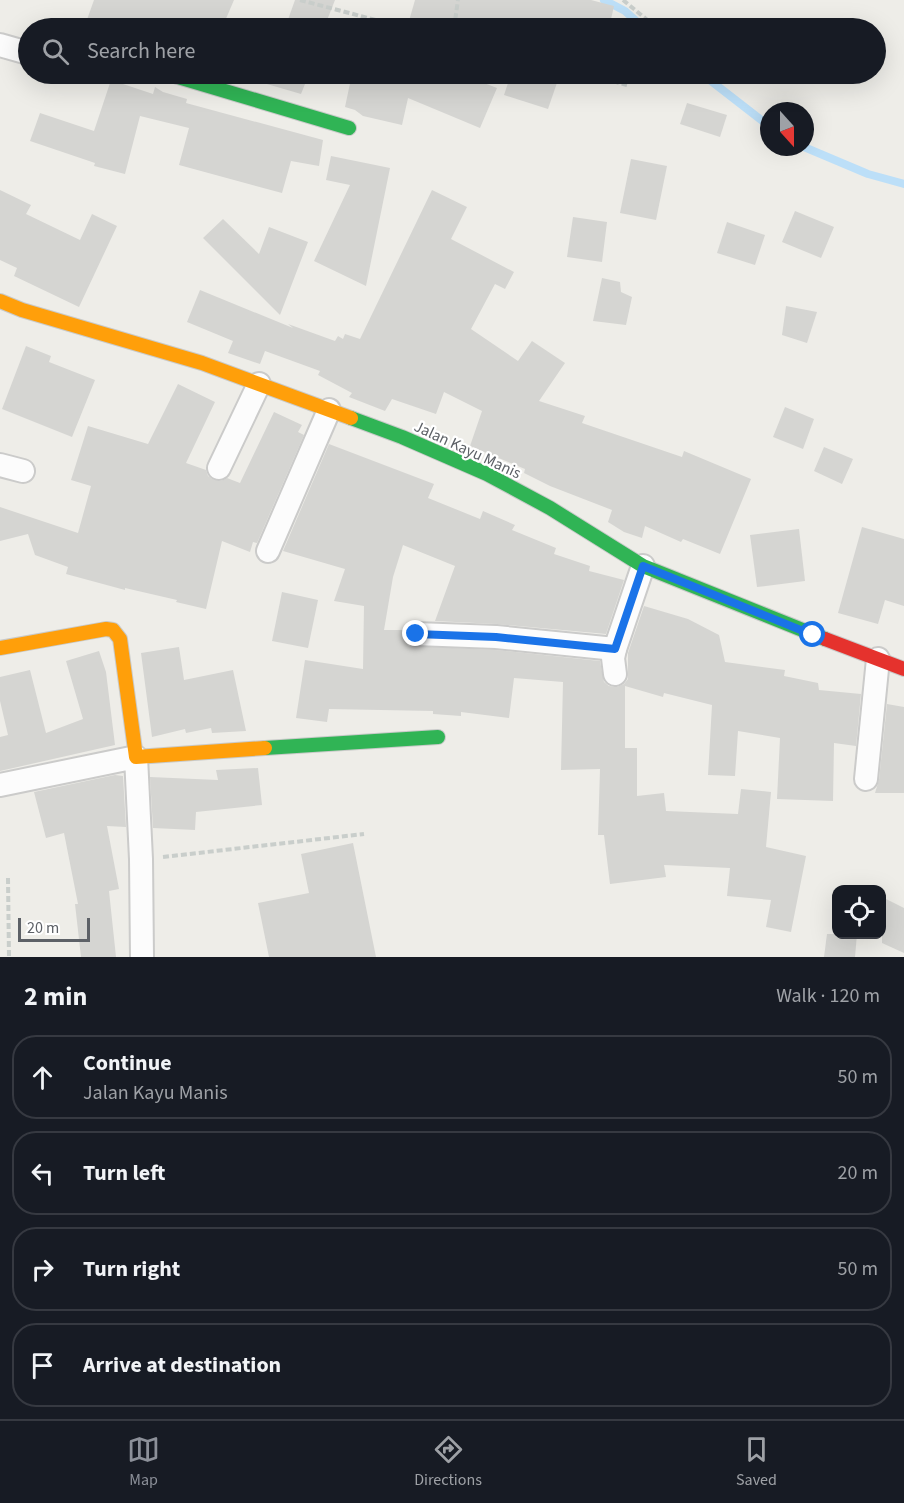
<!DOCTYPE html>
<html lang="en">
<head>
<meta charset="utf-8">
<style>
	body { margin:0; font-family:"Source Sans 3",sans-serif; background:#242831; color:#f1f3f6 }
	.controls { position:absolute; right:18px; bottom:18px; display:grid; overflow:hidden; border-radius:12px; box-shadow:0 6px 24px #0002 }
	.controls button { width:54px; height:54px; display:grid; place-items:center; padding:0; border:0; border-bottom:2px solid #363941; background:#171b24; color:#f1f3f6; font:30px sans-serif }
	.compass { position:absolute; left:760px; top:102px; width:54px; height:54px; border-radius:50%; background:#171b24; box-shadow:0 6px 24px #0002; rotate:159deg }
	.scale { position:absolute; left:18px; bottom:15px; width:72px; box-sizing:border-box; padding-left:6px; border:3px solid #5d6167; border-top:0; font-size:16px; line-height:21px; white-space:nowrap; color:#5d6167; -webkit-text-stroke:4px #fff; paint-order:stroke }
	.stop { position:absolute; width:18px; height:18px; margin:-14px; border:4px solid #1a73e8; border-radius:50%; background:#fff }
	.stop.end { background:#1a73e8; border-color:#fff; box-shadow:0 2px 6px #0008 }
	.list { margin:0; padding:0; list-style:none }
	h2 { display:flex; justify-content:space-between; align-items:center; height:78px; margin:0; padding:0 24px; font-size:26px }
	h2 small { font-size:20px; font-weight:400; color:#9ea1a6 }
	.list li { display:grid; grid-template-columns:39px 1fr auto; gap:18px; align-items:center; box-sizing:border-box; height:84px; margin:0 12px 12px; padding:0 12px; border:2px solid #363941; border-radius:24px }
	.list b { display:block; font-size:22px; white-space:nowrap }
	.list p { margin:0; font-size:20px; white-space:nowrap; color:#9ea1a6 }
	.list em { font-size:20px; font-style:normal; color:#9ea1a6 }
	.icon { flex:none; width:33px; height:33px; fill:none; stroke:currentColor; stroke-width:2; stroke-linecap:round; stroke-linejoin:round }
	.map { position:relative; flex:none; width:904px; height:957px; overflow:hidden }
	.search { position:absolute; background:#171b24; box-shadow:0 6px 24px #0002; left:18px; right:18px; top:18px; height:66px; display:flex; align-items:center; gap:15px; box-sizing:border-box; padding:0 21px; border-radius:33px; color:#9ea1a6; font-size:22px }
	.sheet { height:462px; background:#171b24 }
	nav { display:flex; justify-content:space-around; align-items:center; box-sizing:border-box; height:84px; border-top:2px solid #363941; background:#171b24; font-size:16px; color:#9ea1a6 }
	nav a { display:grid; justify-items:center; gap:3px }
	nav .on { color:#8c9099 }
	.map>svg:first-child { display:block }
	.lines { fill:none; stroke-linecap:round; stroke-linejoin:round }
	.stream { stroke:#bcdff8; stroke-width:8 }
	.building { fill:#d5d5d2 }
	.street-casing { stroke:#cbcbca; stroke-width:26 }
	.fast-casing { stroke:#c9cac9; stroke-width:16 }
	.slow-casing { stroke:#c9cac9; stroke-width:16 }
	.jam-casing { stroke:#c9cac9; stroke-width:16 }
	.path { stroke:#c9cecb; stroke-width:4; stroke-dasharray:6 3; stroke-linecap:butt }
	.street { stroke:#fcfcfc; stroke-width:22 }
	.fast { stroke:#30b455; stroke-width:14 }
	.slow { stroke:#ff9f0a; stroke-width:14 }
	.jam { stroke:#e5322d; stroke-width:14 }
	.route { stroke:#1a73e8; stroke-width:8 }
	.labels { text-anchor:middle; stroke-width:4.5; stroke-linejoin:round; paint-order:stroke }
	.street-label { font-size:16px; fill:#5d6167; stroke:#fff }
</style>
</head>
<body>
<div class="map">
<svg width="904" height="957" viewBox="0 0 904 957">
	<rect width="100%" height="100%" fill="#eeede8"/>
	<g class="lines">
		<!-- stream -->
		<g class="stream">
			<polyline points="604,0 625,11 644,28"/>
			<polyline points="702,74 769,126"/>
			<polyline points="804,147 868,174 904,184"/>
		</g>
	</g>
	<!-- building -->
	<g class="building">
		<polygon points="94,0 234,0 222,28 84,28"/>
		<polygon points="295,0 335,0 324,28 285,28"/>
		<polygon points="415,0 591,0 614,6 609,28 407,28"/>
		<polygon points="241,74 309,74 301,94 240,76"/>
		<polygon points="352,74 461,74 497,88 480,128 408,98 402,125 363,116 355,110 345,107"/>
		<polygon points="511,74 560,74 548,109 504,95"/>
		<polygon points="111,80 153,94 155,87 163,92 187,99 186,103 323,140 319,166 291,161 282,193 179,165 189,128 140,116 125,174 94,166 95,163 30,141 40,113 94,131"/>
		<polygon points="687,103 727,115 720,137 680,124"/>
		<polygon points="331,156 390,168 366,286 314,261 350,185 326,180"/>
		<polygon points="631,159 667,166 656,220 620,213"/>
		<polygon points="0,190 31,205 26,214 80,240 92,214 117,226 79,307 14,276 17,268 0,260"/>
		<polygon points="432,190 467,207 451,239 514,272 505,289 495,284 471,329 518,361 532,341 565,363 539,401 585,416 582,423 682,457 684,451 751,479 720,554 683,539 681,542 645,526 642,538 624,532 608,522 612,510 550,486 524,473 525,469 470,446 482,411 444,392 436,414 392,399 385,411 349,397 352,393 318,375 320,371 265,351 260,364 228,353 233,341 187,322 200,290 293,328 288,324 335,341 338,336 343,339 345,334 360,339"/>
		<polygon points="795,211 834,227 821,258 782,242"/>
		<polygon points="573,217 607,222 602,262 567,257"/>
		<polygon points="223,219 259,254 269,227 308,242 280,315 203,238"/>
		<polygon points="727,222 765,235 755,265 717,253"/>
		<polygon points="602,278 620,282 621,292 632,297 626,325 593,321"/>
		<polygon points="786,306 817,312 807,343 782,335"/>
		<polygon points="26,346 51,356 49,362 95,380 72,437 2,409"/>
		<polygon points="178,384 215,402 186,463 206,470 208,476 214,480 221,481 227,478 240,483 274,412 302,425 298,432 304,435 257,543 253,542 250,552 222,541 206,609 176,602 177,600 125,588 125,590 66,574 68,567 35,555 28,534 0,541 0,507 78,533 91,486 71,480 88,426 148,444"/>
		<polygon points="785,407 814,419 803,449 773,437"/>
		<polygon points="329,444 434,484 428,498 480,519 483,511 515,525 512,530 556,548 554,554 590,566 589,571 624,580 606,634 497,624 435,621 455,566 403,545 393,577 384,630 403,630 404,640 409,646 495,650 600,661 604,682 609,686 617,687 624,684 628,679 628,653 644,606 688,619 719,635 725,662 785,670 784,676 818,683 819,690 861,694 856,746 834,743 833,801 777,799 780,738 738,731 735,776 708,775 712,705 664,693 663,697 625,686 625,748 637,748 637,796 664,793 666,811 738,814 741,789 771,792 766,847 806,856 791,932 766,927 771,900 727,896 730,868 664,865 666,877 610,884 604,835 598,835 600,769 561,770 563,682 514,678 509,718 461,712 461,716 433,714 433,711 329,709 327,722 296,718 305,660 363,669 364,606 334,601 345,569 283,551"/>
		<polygon points="824,447 853,459 842,484 814,471"/>
		<polygon points="862,527 904,539 904,606 885,600 878,624 838,613"/>
		<polygon points="799,529 805,581 757,587 750,535"/>
		<polygon points="282,592 318,600 308,648 272,641"/>
		<polygon points="179,647 184,680 233,670 246,731 212,733 211,728 186,733 185,729 152,737 141,653"/>
		<polygon points="99,651 106,672 115,745 0,771 0,737 8,735 0,701 0,677 30,670 46,733 83,719 66,661"/>
		<polygon points="887,704 904,707 904,793 875,793 879,780"/>
		<polygon points="258,768 262,805 196,812 195,830 153,828 150,777 218,780 216,770"/>
		<polygon points="115,775 123,776 126,827 107,826 119,889 109,891 116,957 81,957 75,904 78,904 64,833 46,838 34,792"/>
		<polygon points="353,843 376,957 269,957 258,903 309,893 301,854"/>
		<polygon points="882,897 904,908 904,953 882,943"/>
		<polygon points="827,934 857,934 855,957 824,957"/>
	</g>
	<g class="lines">
		<!-- street casing -->
		<g class="street-casing">
			<g id="street">
				<polyline points="0,45 28,53"/>
				<polyline points="0,465 23,471"/>
				<polyline points="219,468 259,384"/>
				<polyline points="268,551 329,410"/>
				<polyline points="416,634 496,637 615,649"/>
				<polyline points="615,674 613,658 615,649 643,566"/>
				<polyline points="866,779 878,659"/>
				<polyline points="0,785 136,757 141,859 142,957"/>
			</g>
		</g>
		<!-- fast casing -->
		<g class="fast-casing">
			<g id="fast">
				<polyline points="168,74 349,128"/>
				<polyline points="351,418 402,437 487,474 550,508 643,566 825,639"/>
				<polyline points="265,748 438,737"/>
			</g>
		</g>
		<!-- slow casing -->
		<g class="slow-casing">
			<g id="slow">
				<polyline points="0,301 22,310 202,363 351,418"/>
				<polyline points="0,648 106,629 113,630 120,639 136,757 265,748"/>
			</g>
		</g>
		<!-- jam casing -->
		<g class="jam-casing">
			<polyline id="jam" points="825,639 904,669"/>
		</g>
		<!-- path -->
		<g class="path">
			<polyline points="300,0 406,28"/>
			<polyline points="623,0 657,28"/>
			<polyline points="454,28 458,0"/>
			<polyline points="587,74 627,85"/>
			<polyline points="163,857 364,834"/>
			<polyline points="8,878 9,957"/>
		</g>
		<!-- street -->
		<use href="#street" class="street"/>
		<!-- fast -->
		<use href="#fast" class="fast"/>
		<!-- slow -->
		<use href="#slow" class="slow"/>
		<!-- jam -->
		<use href="#jam" class="jam"/>
	</g>
	<g class="lines">
		<!-- route -->
		<polyline class="route" points="416,634 496,637 615,649 643,566 813,635"/>
	</g>
	<g class="labels">
		<!-- street labels -->
		<g class="street-label">
			<text transform="translate(468 449) rotate(25)" y="6">Jalan Kayu Manis</text>
		</g>
	</g>
</svg>
<div class="controls">
<button><svg class="icon" aria-label="locate" viewBox="0 0 24 24"><circle cx="12" cy="12" r="6"/><path d="M12 2v4M12 18v4M2 12h4M18 12h4"/></svg></button>
</div>
<svg class="compass" viewBox="-18 -18 36 36"><path d="M0-13l5 13h-10z" fill="#e53935"/><path d="M0 13l5-13h-10z" fill="#9ea1a6"/></svg>
<div class="scale">20 m</div>
<div class="stop" style="left:813px;top:635px"></div>
<div class="stop end" style="left:416px;top:634px"></div>
<div class="search"><svg class="icon" aria-label="search" viewBox="0 0 24 24"><circle cx="10" cy="10" r="6"/><path d="M15 15l6 6"/></svg>Search here</div>
</div>
<section class="sheet">
<h2>2 min<small>Walk · 120 m</small></h2>
<ul class="list">
<li><svg class="icon" aria-label="ahead" viewBox="0 0 24 24"><path d="M12 20V5M6 11l6-6 6 6"/></svg><div><b>Continue</b><p>Jalan Kayu Manis</p></div><em>50 m</em></li>
<li><svg class="icon" aria-label="left" viewBox="0 0 24 24"><path d="M17 20v-9H6M10 6l-5 5 5 5"/></svg><div><b>Turn left</b></div><em>20 m</em></li>
<li><svg class="icon" aria-label="right" viewBox="0 0 24 24"><path d="M7 20v-9h11M14 6l5 5-5 5"/></svg><div><b>Turn right</b></div><em>50 m</em></li>
<li><svg class="icon" aria-label="arrive" viewBox="0 0 24 24"><path d="M6 21V4h12l-3 4 3 4H6"/></svg><div><b>Arrive at destination</b></div></li>
</ul>
</section>
<nav>
<a class="on"><svg class="icon" aria-label="map" viewBox="0 0 24 24"><path d="M3 6l6-2 6 2 6-2v14l-6 2-6-2-6 2zM9 4v14M15 6v14"/></svg>Map</a>
<a><svg class="icon" aria-label="directions" viewBox="0 0 24 24"><path d="M12 3l9 9-9 9-9-9zM9 14v-3h6M13 9l2 2-2 2"/></svg>Directions</a>
<a><svg class="icon" aria-label="saved" viewBox="0 0 24 24"><path d="M7 4h10v16l-5-4-5 4z"/></svg>Saved</a>
</nav>
</body>
</html>
